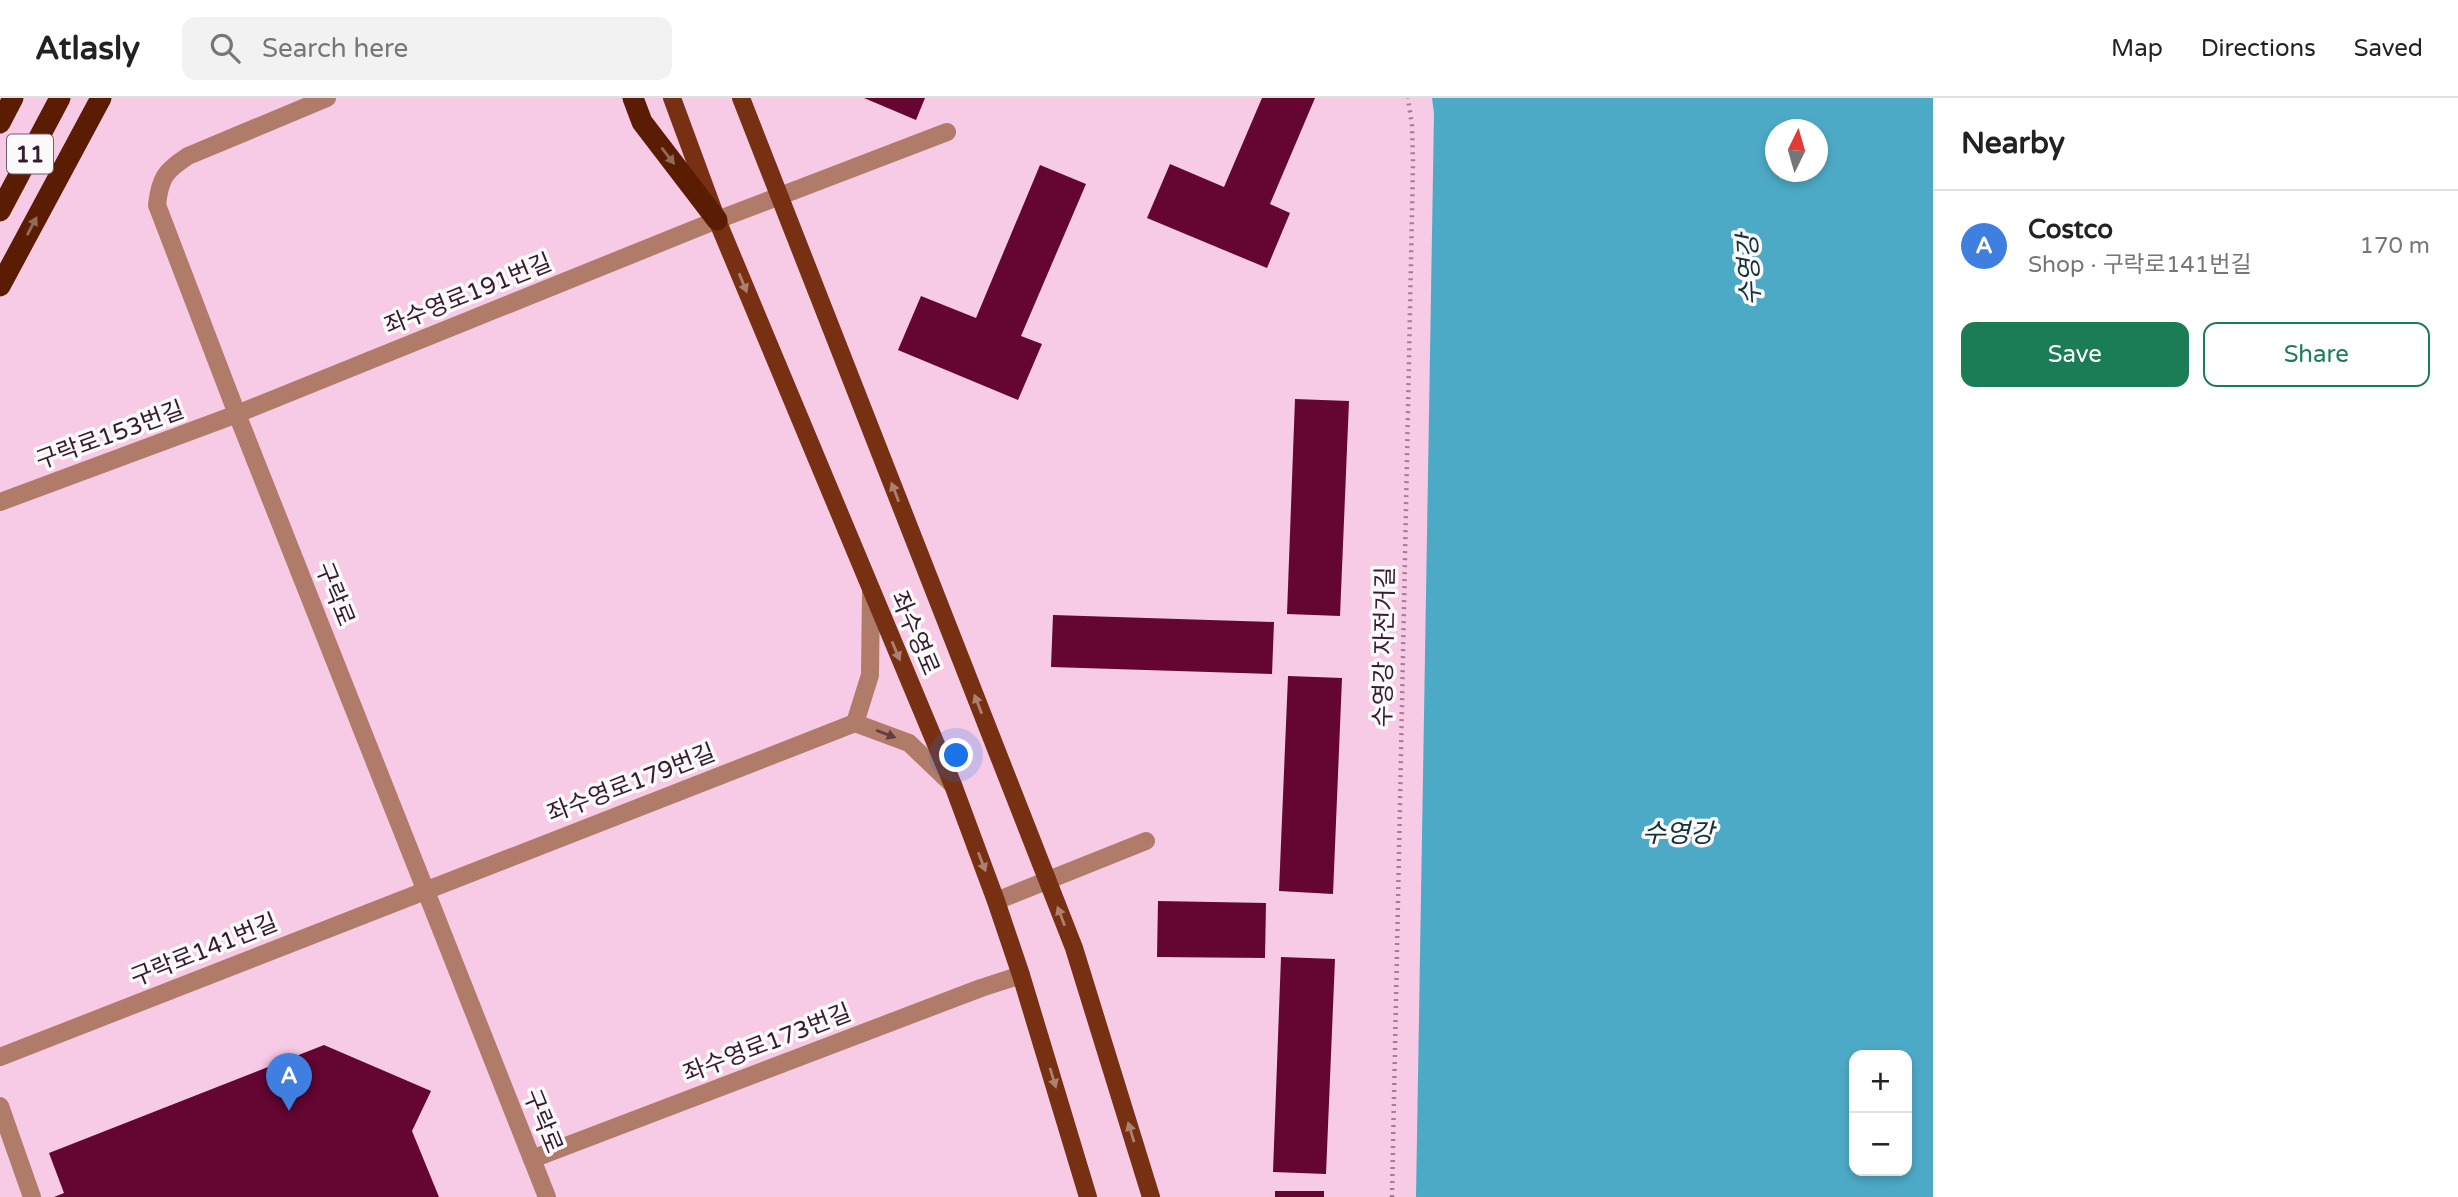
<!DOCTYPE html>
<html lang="en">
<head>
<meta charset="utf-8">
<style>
	body { margin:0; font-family:"Varela Round","Noto Sans KR",sans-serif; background:#f2f2f2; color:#222 }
	.controls { position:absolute; right:21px; bottom:21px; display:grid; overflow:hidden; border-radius:14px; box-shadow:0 4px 10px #0003 }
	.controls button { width:63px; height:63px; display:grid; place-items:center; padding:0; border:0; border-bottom:2px solid #e0e0e0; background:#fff; color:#222; font:35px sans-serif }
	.compass { position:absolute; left:1765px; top:21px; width:63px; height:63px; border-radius:50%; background:#fff; box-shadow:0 4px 10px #0003; rotate:5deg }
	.you { position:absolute; left:957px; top:658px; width:24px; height:24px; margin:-18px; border:5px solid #fff; border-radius:50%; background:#1a73e8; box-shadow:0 0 0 10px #1a73e833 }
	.badge { display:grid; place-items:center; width:46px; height:46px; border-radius:50%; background:#1b7d55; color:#fff; font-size:23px; font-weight:700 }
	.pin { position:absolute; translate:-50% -58px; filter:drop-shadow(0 2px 4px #0008) }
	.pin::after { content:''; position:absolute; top:37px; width:24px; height:21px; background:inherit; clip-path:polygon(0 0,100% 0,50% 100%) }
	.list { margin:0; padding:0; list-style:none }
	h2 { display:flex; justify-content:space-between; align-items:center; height:91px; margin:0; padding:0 28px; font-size:30px }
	h2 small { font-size:23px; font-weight:400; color:#767676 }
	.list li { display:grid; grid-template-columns:46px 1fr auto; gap:21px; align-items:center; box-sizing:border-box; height:112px; padding:0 28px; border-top:2px solid #e0e0e0 }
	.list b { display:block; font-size:26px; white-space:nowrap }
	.list p { margin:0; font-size:23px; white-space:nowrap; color:#767676 }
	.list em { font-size:23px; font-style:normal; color:#767676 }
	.actions { display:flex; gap:14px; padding:21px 28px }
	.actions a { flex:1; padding:16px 0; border:2px solid #1b7d55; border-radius:14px; text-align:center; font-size:24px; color:#1b7d55 }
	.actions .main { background:#1b7d55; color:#fff }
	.icon { flex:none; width:38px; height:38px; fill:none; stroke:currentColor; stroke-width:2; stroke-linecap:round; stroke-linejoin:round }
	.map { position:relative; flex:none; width:1933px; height:1099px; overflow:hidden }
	header { display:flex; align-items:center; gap:42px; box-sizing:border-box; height:98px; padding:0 35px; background:#fff; border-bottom:2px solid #e0e0e0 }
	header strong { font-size:33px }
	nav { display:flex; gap:38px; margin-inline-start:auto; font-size:24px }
	.search { width:490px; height:63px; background:#f2f2f2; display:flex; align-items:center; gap:18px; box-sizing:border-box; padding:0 24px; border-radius:14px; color:#767676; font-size:26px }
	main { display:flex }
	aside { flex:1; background:#fff }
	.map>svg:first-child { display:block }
	.water { fill:#4daac6; fill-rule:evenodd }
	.building { fill:#640532 }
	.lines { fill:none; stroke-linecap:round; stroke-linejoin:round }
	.path { stroke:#a27d95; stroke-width:4.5; stroke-dasharray:2 5; stroke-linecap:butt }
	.minor { stroke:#b07b68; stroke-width:18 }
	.major { stroke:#783013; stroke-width:18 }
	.highway { stroke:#5a1d03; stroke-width:21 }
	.oneway { fill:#926a59 }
	.oneway2 { fill:#ac816f }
	.oneway3 { fill:#613d42 }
	.labels { text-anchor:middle; stroke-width:7; stroke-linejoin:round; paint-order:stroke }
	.shield { fill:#fafafa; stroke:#725e6b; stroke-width:2 }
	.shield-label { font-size:23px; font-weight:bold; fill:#371b2e }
	.street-label { font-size:24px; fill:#371b2e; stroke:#fafafa }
	.water-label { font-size:26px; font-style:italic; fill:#143139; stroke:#fafafa }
</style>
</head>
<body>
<header>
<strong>Atlasly</strong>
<div class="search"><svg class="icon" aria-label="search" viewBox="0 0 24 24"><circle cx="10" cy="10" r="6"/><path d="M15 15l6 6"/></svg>Search here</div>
<nav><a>Map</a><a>Directions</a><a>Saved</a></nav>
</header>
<main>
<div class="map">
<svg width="1933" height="1099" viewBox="0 0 1933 1099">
	<rect width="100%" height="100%" fill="#f7cae6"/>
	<!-- water -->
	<path class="water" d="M1432 0H1933V1099H1416L1434 15ZM1776 32H1818V74H1776ZM1854 957H1907V1073H1854Z"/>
	<!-- building -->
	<g class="building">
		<polygon points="864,0 925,0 916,22"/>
		<polygon points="1262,0 1315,0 1270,106 1290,115 1267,170 1147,120 1170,66 1224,89"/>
		<polygon points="1040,67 1086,86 1021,238 1042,246 1018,302 898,252 921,198 976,220"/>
		<polygon points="1295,301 1349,303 1340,518 1287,516"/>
		<polygon points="1053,517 1274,524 1272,576 1051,569"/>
		<polygon points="1288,578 1342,580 1333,796 1279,793"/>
		<polygon points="1158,803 1266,805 1265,860 1157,859"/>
		<polygon points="1281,859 1335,861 1326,1076 1273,1074"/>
		<polygon points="324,947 431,993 412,1033 439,1099 54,1099 64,1095 49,1055"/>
		<rect x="1275" y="1093" width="49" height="6"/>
	</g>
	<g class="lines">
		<!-- path -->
		<polyline class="path" points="1392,1099 1413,65 1412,28 1408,0"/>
		<!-- minor -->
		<g class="minor">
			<path d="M327 0 188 58C165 73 160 80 157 107L237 316 547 1099"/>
			<polyline points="0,404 237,316 717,122 947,34"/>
			<polyline points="871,494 870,577 855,625 909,645 953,687"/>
			<polyline points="996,803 1146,743"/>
			<polyline points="0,959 855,625"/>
			<polyline points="0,1008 32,1099"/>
			<polyline points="532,1061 981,890 1021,877"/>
		</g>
		<!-- major -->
		<g class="major">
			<polyline points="672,0 717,122 953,687 996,803 1021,877 1088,1099"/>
			<polyline points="741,0 1074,850 1151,1099"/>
		</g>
		<!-- highway -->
		<g class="highway">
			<polyline points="633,0 642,24 717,122"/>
			<polyline points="0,25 13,0"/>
			<polyline points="0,113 60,0"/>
			<polyline points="0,188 101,0"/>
		</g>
	</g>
	<!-- one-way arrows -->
	<defs><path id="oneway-solid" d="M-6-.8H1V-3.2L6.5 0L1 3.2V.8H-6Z" transform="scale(1.75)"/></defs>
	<g class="oneway">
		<use href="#oneway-solid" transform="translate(668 58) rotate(52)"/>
		<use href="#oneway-solid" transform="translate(32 128) rotate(-62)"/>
	</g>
	<g class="oneway2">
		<use href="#oneway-solid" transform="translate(743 185) rotate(68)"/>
		<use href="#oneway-solid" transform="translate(895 394) rotate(-111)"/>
		<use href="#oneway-solid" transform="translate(896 553) rotate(67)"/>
		<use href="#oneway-solid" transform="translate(978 606) rotate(-111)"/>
		<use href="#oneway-solid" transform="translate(982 764) rotate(69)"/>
		<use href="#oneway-solid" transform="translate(1061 818) rotate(-111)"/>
		<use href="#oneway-solid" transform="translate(1053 980) rotate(73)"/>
		<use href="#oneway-solid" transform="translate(1131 1034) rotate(-107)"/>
	</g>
	<use class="oneway3" href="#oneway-solid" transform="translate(886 636) rotate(21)"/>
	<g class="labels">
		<!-- shield labels -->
		<rect class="shield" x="7" y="36.5" width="46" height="39" rx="5"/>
		<g class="shield-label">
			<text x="30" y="64">11</text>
		</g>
		<!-- street labels -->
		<g class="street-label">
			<text transform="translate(468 196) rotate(-22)" y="8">좌수영로191번길</text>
			<text transform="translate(110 337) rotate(-20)" y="8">구락로153번길</text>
			<text transform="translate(335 496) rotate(68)" y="8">구락로</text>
			<text transform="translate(915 535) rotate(67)" y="8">좌수영로</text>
			<text transform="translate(1384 549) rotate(-89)" y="8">수영강 자전거길</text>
			<text transform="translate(631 685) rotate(-21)" y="8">좌수영로179번길</text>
			<text transform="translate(204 852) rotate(-22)" y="8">구락로141번길</text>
			<text transform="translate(767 945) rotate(-21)" y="8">좌수영로173번길</text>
			<text transform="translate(543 1023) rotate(68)" y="8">구락로</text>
		</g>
		<!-- water labels -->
		<g class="water-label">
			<text transform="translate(1749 172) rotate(-93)" y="9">수영강</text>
			<text x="1678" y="744">수영강</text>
		</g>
	</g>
</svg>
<div class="controls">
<button>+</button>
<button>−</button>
</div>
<svg class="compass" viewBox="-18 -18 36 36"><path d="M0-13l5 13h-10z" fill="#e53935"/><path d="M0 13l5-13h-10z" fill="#767676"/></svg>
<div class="you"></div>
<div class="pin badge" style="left:289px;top:1013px;background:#3f7fe0">A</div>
</div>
<aside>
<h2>Nearby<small></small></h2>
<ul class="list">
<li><span class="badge" style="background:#3f7fe0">A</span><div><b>Costco</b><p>Shop · 구락로141번길</p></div><em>170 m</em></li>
</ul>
<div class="actions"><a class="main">Save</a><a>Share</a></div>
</aside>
</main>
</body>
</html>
